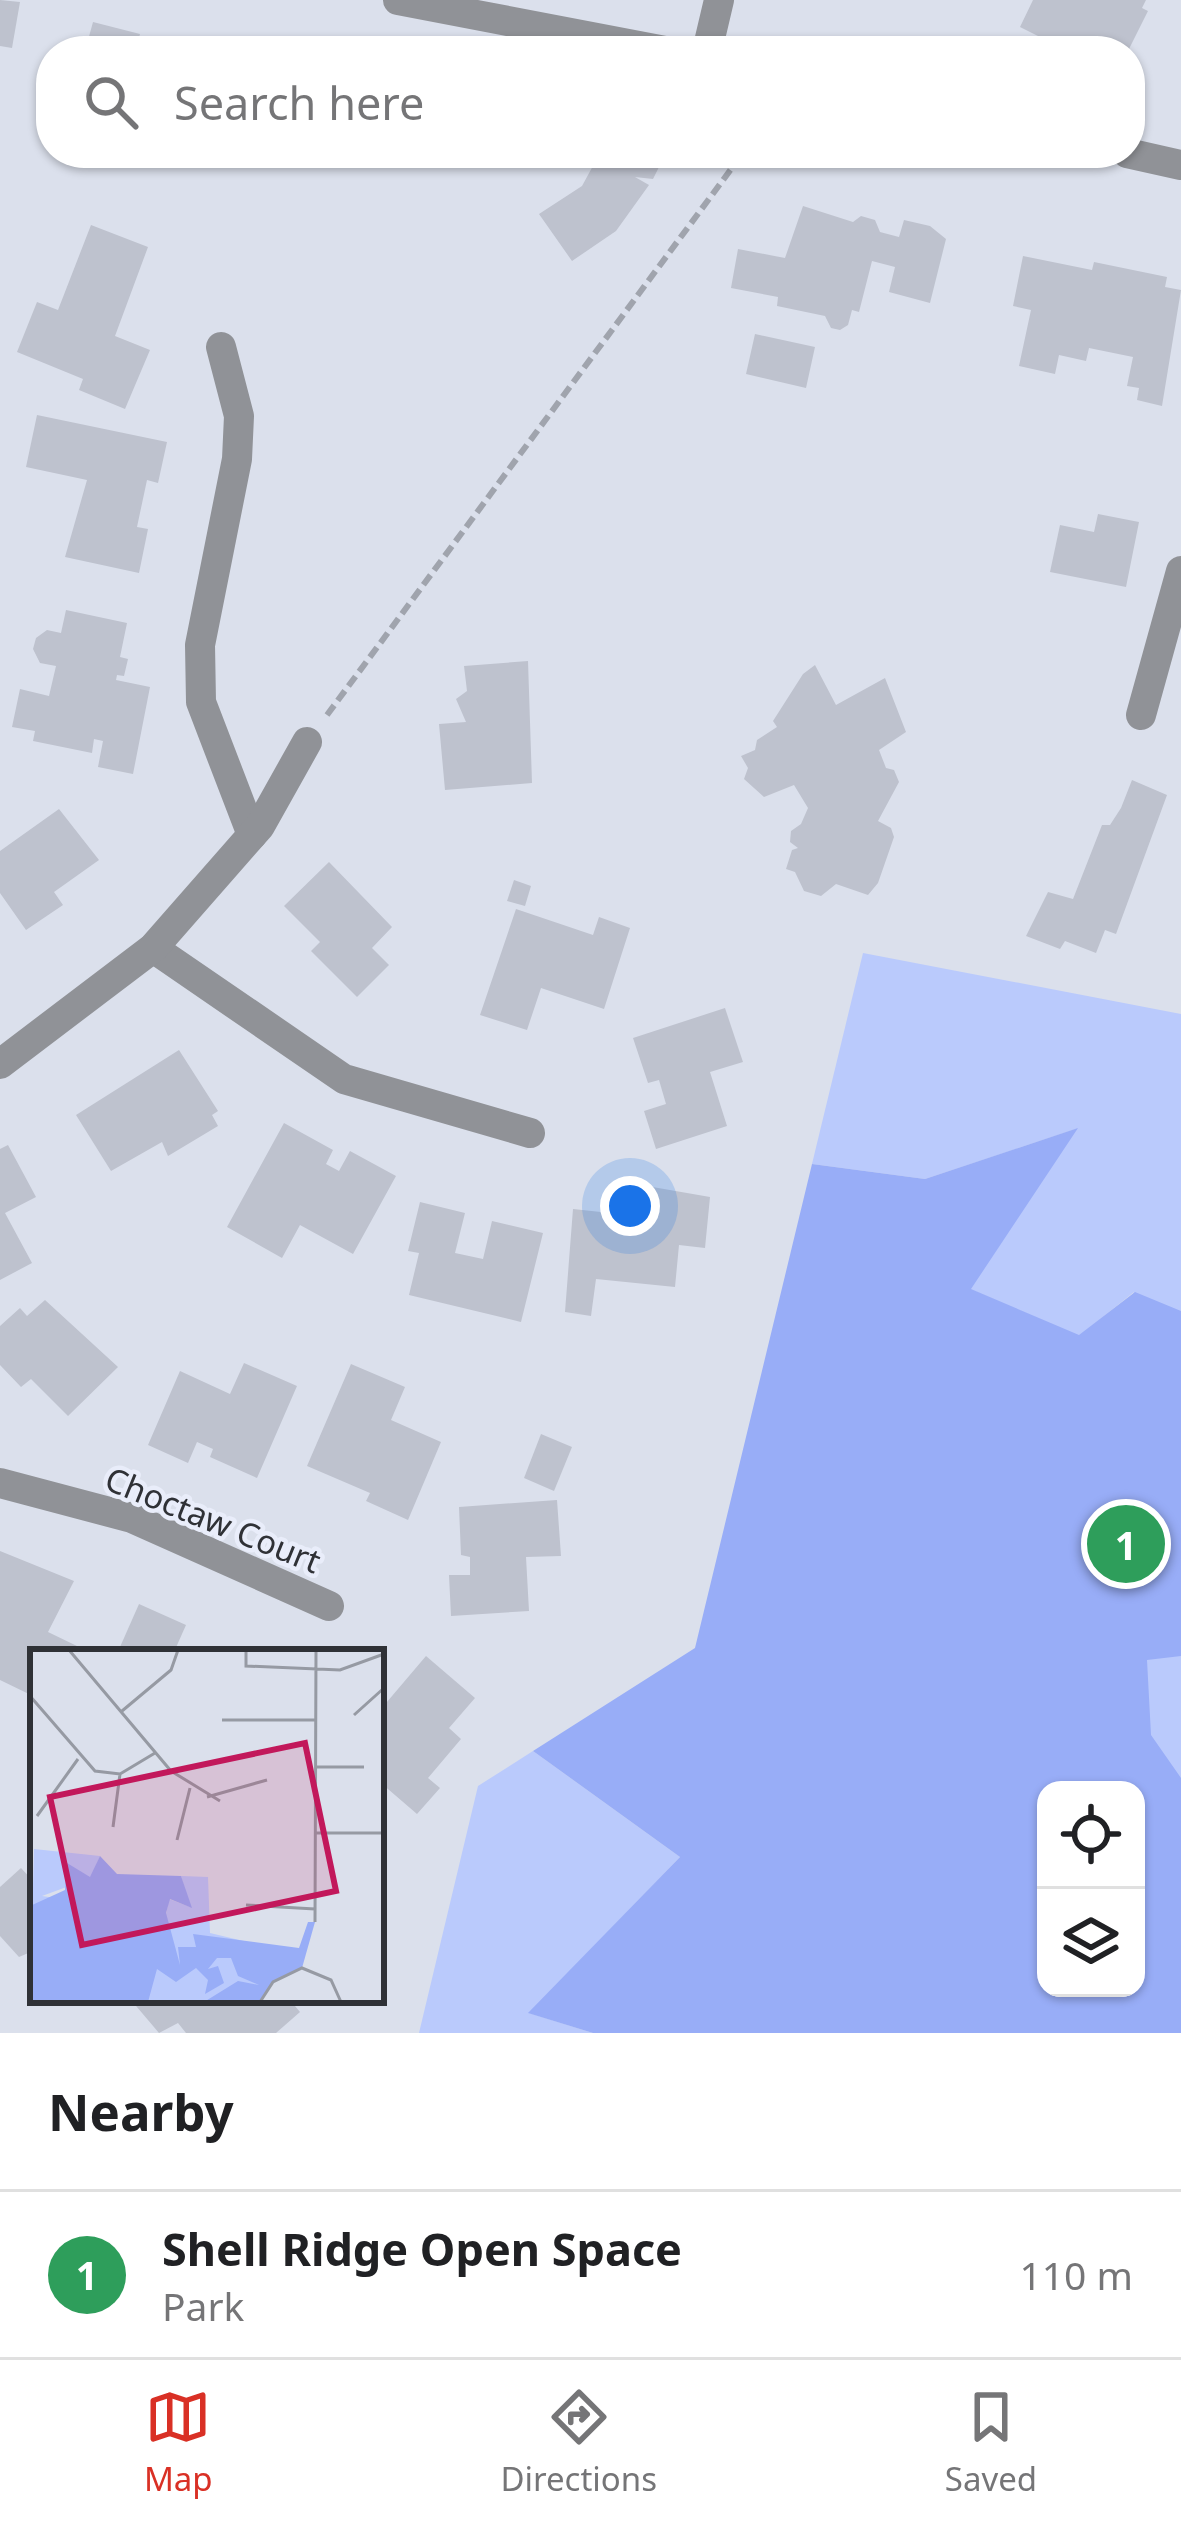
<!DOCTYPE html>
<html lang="en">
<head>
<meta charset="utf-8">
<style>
	body { margin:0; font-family:"Noto Sans",sans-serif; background:#f6f6f6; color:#202124 }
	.controls { position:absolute; right:36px; bottom:36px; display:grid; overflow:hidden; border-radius:24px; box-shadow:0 3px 9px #0004 }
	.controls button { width:108px; height:108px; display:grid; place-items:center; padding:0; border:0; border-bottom:3px solid #e0e0e0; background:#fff; color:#202124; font:60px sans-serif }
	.you { position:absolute; left:630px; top:1206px; width:42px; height:42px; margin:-30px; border:9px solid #fff; border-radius:50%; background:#1a73e8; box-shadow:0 0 0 18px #1a73e833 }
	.badge { display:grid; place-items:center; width:78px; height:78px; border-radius:50%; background:#d93025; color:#fff; font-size:39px; font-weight:700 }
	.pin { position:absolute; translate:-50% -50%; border:6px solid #fff; box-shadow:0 3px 12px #0006 }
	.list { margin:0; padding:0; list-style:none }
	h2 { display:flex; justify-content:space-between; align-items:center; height:156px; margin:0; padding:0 48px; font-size:51px }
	h2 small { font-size:39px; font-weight:400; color:#757577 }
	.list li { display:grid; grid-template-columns:78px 1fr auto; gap:36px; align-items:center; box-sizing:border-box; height:168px; padding:0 48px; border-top:3px solid #e0e0e0 }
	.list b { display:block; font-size:45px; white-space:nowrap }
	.list p { margin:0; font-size:39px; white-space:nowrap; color:#757577 }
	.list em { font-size:39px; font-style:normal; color:#757577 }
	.icon { flex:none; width:66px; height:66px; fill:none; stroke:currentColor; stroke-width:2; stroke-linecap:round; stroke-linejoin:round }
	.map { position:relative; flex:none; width:1181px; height:2033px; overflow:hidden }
	.search { position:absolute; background:#fff; box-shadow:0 3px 9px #0004; left:36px; right:36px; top:36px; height:132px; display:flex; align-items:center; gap:30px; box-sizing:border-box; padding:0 42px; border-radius:48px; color:#757577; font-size:45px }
	.sheet { height:324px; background:#fff }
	nav { display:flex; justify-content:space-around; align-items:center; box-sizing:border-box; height:168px; border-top:3px solid #e0e0e0; background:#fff; font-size:33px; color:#757577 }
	nav a { display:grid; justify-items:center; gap:6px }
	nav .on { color:#d93025 }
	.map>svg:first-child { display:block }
	.green { fill:#bacafc; fill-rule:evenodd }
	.forest { fill:#98adf7; fill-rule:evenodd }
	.building { fill:#bec2ce }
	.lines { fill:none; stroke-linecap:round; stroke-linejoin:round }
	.path { stroke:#a0a4ad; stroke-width:6; stroke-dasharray:12 6; stroke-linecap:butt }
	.minor { stroke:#909297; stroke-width:30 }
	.labels { text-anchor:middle; stroke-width:9; stroke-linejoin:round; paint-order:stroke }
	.street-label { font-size:33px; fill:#2f3136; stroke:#e9edfa }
	.inset-road { fill:none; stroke:#969aa3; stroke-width:3 }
	.view { fill:#c2185b; fill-opacity:0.15; stroke:#c2185b; stroke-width:6 }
	.inset-edge { fill:none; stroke:#2f3136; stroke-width:6 }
</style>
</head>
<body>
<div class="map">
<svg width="1181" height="2033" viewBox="0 0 1181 2033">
	<rect width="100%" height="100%" fill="#dbe0ec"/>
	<!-- green -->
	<g class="green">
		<path d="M863 953 1181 1014V2033H854L1134 1292 1079 1336 970 1289 1076 1129 925 1179 812 1164ZM1046 1790H1136V1988H1046Z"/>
		<polygon points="533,1751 680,1857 529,2013 593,2033 419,2033 478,1786"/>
	</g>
	<!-- forest -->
	<path class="forest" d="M1078 1128 971 1289 1079 1335 1135 1292 1181 1311V1656L1147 1660 1151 1735 1181 1778V2033H593L528 2013 680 1857 533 1751 695 1648 812 1164 925 1179ZM1046 1790H1136V1988H1046Z"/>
	<!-- building -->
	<g class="building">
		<polygon points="0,0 20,2 12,48 0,46"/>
		<polygon points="1033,0 1146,0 1142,8 1148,11 1128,51 1095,42 1090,51 1074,43 1068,51 1020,27"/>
		<polygon points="93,22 140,34 136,51 85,51"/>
		<polygon points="177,40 213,49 213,51 174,51"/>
		<polygon points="153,153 192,153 189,165 152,157"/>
		<polygon points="600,153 680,153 676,168 659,167 653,179 635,177 649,185 616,231 572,261 539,214 582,186"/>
		<polygon points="803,206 853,222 861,216 875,220 880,232 899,237 904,220 930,226 946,239 930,303 889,292 895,267 872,261 859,312 852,310 848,325 840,330 831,328 825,316 777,306 778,297 731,288 738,249 785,258"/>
		<polygon points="91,225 148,247 115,336 150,350 125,409 79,390 83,379 17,352 37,302 58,310"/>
		<polygon points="1023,256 1092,270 1094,262 1167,277 1165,287 1181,290 1162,406 1137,400 1139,388 1127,386 1133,357 1089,348 1086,361 1059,355 1055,374 1019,366 1031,310 1013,306"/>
		<polygon points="755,334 815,347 806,388 746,374"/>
		<polygon points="37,415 167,442 158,483 147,480 137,527 148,529 139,573 65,557 87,480 26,467"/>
		<polygon points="1098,514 1139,522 1126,587 1050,572 1060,525 1094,532"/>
		<polygon points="66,610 127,623 120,657 128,659 124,676 117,675 116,680 150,687 133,774 98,767 103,741 94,739 92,753 33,741 35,731 12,727 20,689 49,696 56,666 40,663 33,649 36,638 47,630 61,633"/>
		<polygon points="528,661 532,783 445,790 439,724 466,722 456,699 467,691 464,666"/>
		<polygon points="815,665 836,705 885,678 906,732 879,750 886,768 894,770 899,782 878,821 891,828 894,837 878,883 868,895 836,884 821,896 804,891 795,872 786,869 792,850 798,848 790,842 791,831 801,824 808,808 794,785 764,797 744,779 748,768 741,756 755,750 757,740 777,727 773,721 803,674"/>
		<polygon points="1132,780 1167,795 1116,934 1105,930 1096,953 1065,941 1060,949 1026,936 1048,892 1073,899 1102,825 1110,825 1121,808"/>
		<polygon points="59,809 99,860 54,892 63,905 26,930 0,893 0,851"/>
		<polygon points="329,862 392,927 372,948 389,965 357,997 311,951 320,942 284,906"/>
		<polygon points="514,880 531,886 525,906 507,901"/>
		<polygon points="516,909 593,935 599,917 630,928 604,1009 541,988 527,1030 480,1015"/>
		<polygon points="725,1008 743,1062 710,1072 727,1126 656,1149 644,1111 666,1104 659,1080 648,1083 633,1038"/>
		<polygon points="179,1050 218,1111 212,1115 218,1126 168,1156 162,1142 111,1171 76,1115"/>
		<polygon points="284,1123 333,1150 326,1164 339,1171 350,1151 396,1176 353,1254 300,1225 282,1258 227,1227"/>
		<polygon points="8,1145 36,1197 5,1213 32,1263 0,1280 0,1149"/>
		<polygon points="641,1185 710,1197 705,1248 679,1245 675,1287 596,1279 591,1316 565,1312 573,1209 638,1216"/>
		<polygon points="420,1202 465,1213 455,1253 483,1259 492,1221 543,1233 521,1322 409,1295 419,1253 408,1251"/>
		<polygon points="45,1300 118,1367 68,1416 31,1379 21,1387 0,1365 0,1326 20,1308 27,1316"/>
		<polygon points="244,1363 297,1386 257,1478 210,1457 213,1449 197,1442 188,1463 148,1445 180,1371 230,1394"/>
		<polygon points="351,1364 405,1387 391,1420 441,1442 408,1520 366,1501 370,1493 307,1466"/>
		<polygon points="541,1434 572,1447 554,1491 524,1478"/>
		<polygon points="557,1500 561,1556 526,1557 529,1611 451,1616 449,1575 470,1575 470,1557 461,1555 459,1507"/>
		<polygon points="0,1551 74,1581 48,1632 77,1646 74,1652 33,1652 33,1696 0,1680"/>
		<polygon points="139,1604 186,1625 174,1652 129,1652 120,1647"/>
		<polygon points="426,1656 475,1698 449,1728 461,1739 428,1778 440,1788 417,1814 381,1783 381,1709"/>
		<polygon points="21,1868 33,1881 33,1951 19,1957 0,1936 0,1887"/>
		<polygon points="131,2000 290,2000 300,2012 276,2033 186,2033 178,2023 159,2033"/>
	</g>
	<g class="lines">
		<!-- path -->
		<polyline class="path" points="327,715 743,153"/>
		<!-- minor -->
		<g class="minor">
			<polyline points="398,0 665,51"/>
			<polyline points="707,51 719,0"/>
			<polyline points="1127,153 1181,165"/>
			<polyline points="221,347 239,416 237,459 200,645 201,702 252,835"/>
			<polyline points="1141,715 1181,571"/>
			<polyline points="153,948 344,1079 530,1133"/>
			<polyline points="0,1064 153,948 260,826 307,742"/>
			<polyline points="0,1483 132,1518 329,1606"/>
		</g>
	</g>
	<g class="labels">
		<!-- street labels -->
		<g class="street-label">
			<text transform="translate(213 1520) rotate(22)" y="12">Choctaw Court</text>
		</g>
	</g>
	<!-- overview -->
	<g transform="translate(30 1649)">
		<rect width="354" height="354" fill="#dbe0ec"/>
		<path d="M4 200 70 207 61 229 12 247 136 265 139 250 160 258 151 227 178 228 180 284 238 298 226 353H0Z" fill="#bacafc"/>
		<path d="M70 207 87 225 151 227 162 259 140 250 136 264 150 316 148 298H166L163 285 269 299 278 273H285L272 319 243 333 230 353H174L208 332 229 336 208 327 201 309H187L178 320 188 317 194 334 175 345 178 331 166 319 146 333 127 320 118 353H0V257L35 241 37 214 60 228Z" fill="#98adf7"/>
		<path class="inset-road" d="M39 1 141 122 190 152M216 1V17L310 21 354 5M0 47 65 122 90 125 125 104M92 62 141 21 148 1M324 66 354 39M192 71H285M285 118H334M177 148 237 131M7 167 48 110M83 178 90 125M286 184H354M147 191 160 139M216 256 285 260M285 273 286 1M230 353 243 333 272 319 301 331 311 353"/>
		<path class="view" d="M275 94 306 242 52 296 20 148Z"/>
		<rect width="354" height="354" class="inset-edge"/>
	</g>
</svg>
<div class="controls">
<button><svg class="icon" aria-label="locate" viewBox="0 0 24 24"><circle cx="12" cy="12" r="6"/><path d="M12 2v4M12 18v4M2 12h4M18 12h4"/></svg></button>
<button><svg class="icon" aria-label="layers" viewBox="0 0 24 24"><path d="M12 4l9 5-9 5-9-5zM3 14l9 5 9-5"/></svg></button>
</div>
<div class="you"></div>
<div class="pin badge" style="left:1126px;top:1544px;background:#2e9e5b">1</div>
<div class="search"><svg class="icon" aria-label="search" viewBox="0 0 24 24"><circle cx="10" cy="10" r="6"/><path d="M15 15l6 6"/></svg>Search here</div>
</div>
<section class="sheet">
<h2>Nearby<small></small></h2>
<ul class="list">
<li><span class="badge" style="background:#2e9e5b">1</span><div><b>Shell Ridge Open Space</b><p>Park</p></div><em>110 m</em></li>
</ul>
</section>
<nav>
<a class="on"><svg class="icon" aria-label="map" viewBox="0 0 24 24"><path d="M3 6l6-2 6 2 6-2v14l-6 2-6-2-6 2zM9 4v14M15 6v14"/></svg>Map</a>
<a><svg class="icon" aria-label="directions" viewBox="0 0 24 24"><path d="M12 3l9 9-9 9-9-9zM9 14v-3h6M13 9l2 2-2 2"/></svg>Directions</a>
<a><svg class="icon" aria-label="saved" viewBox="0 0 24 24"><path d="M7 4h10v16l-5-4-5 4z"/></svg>Saved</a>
</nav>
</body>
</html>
